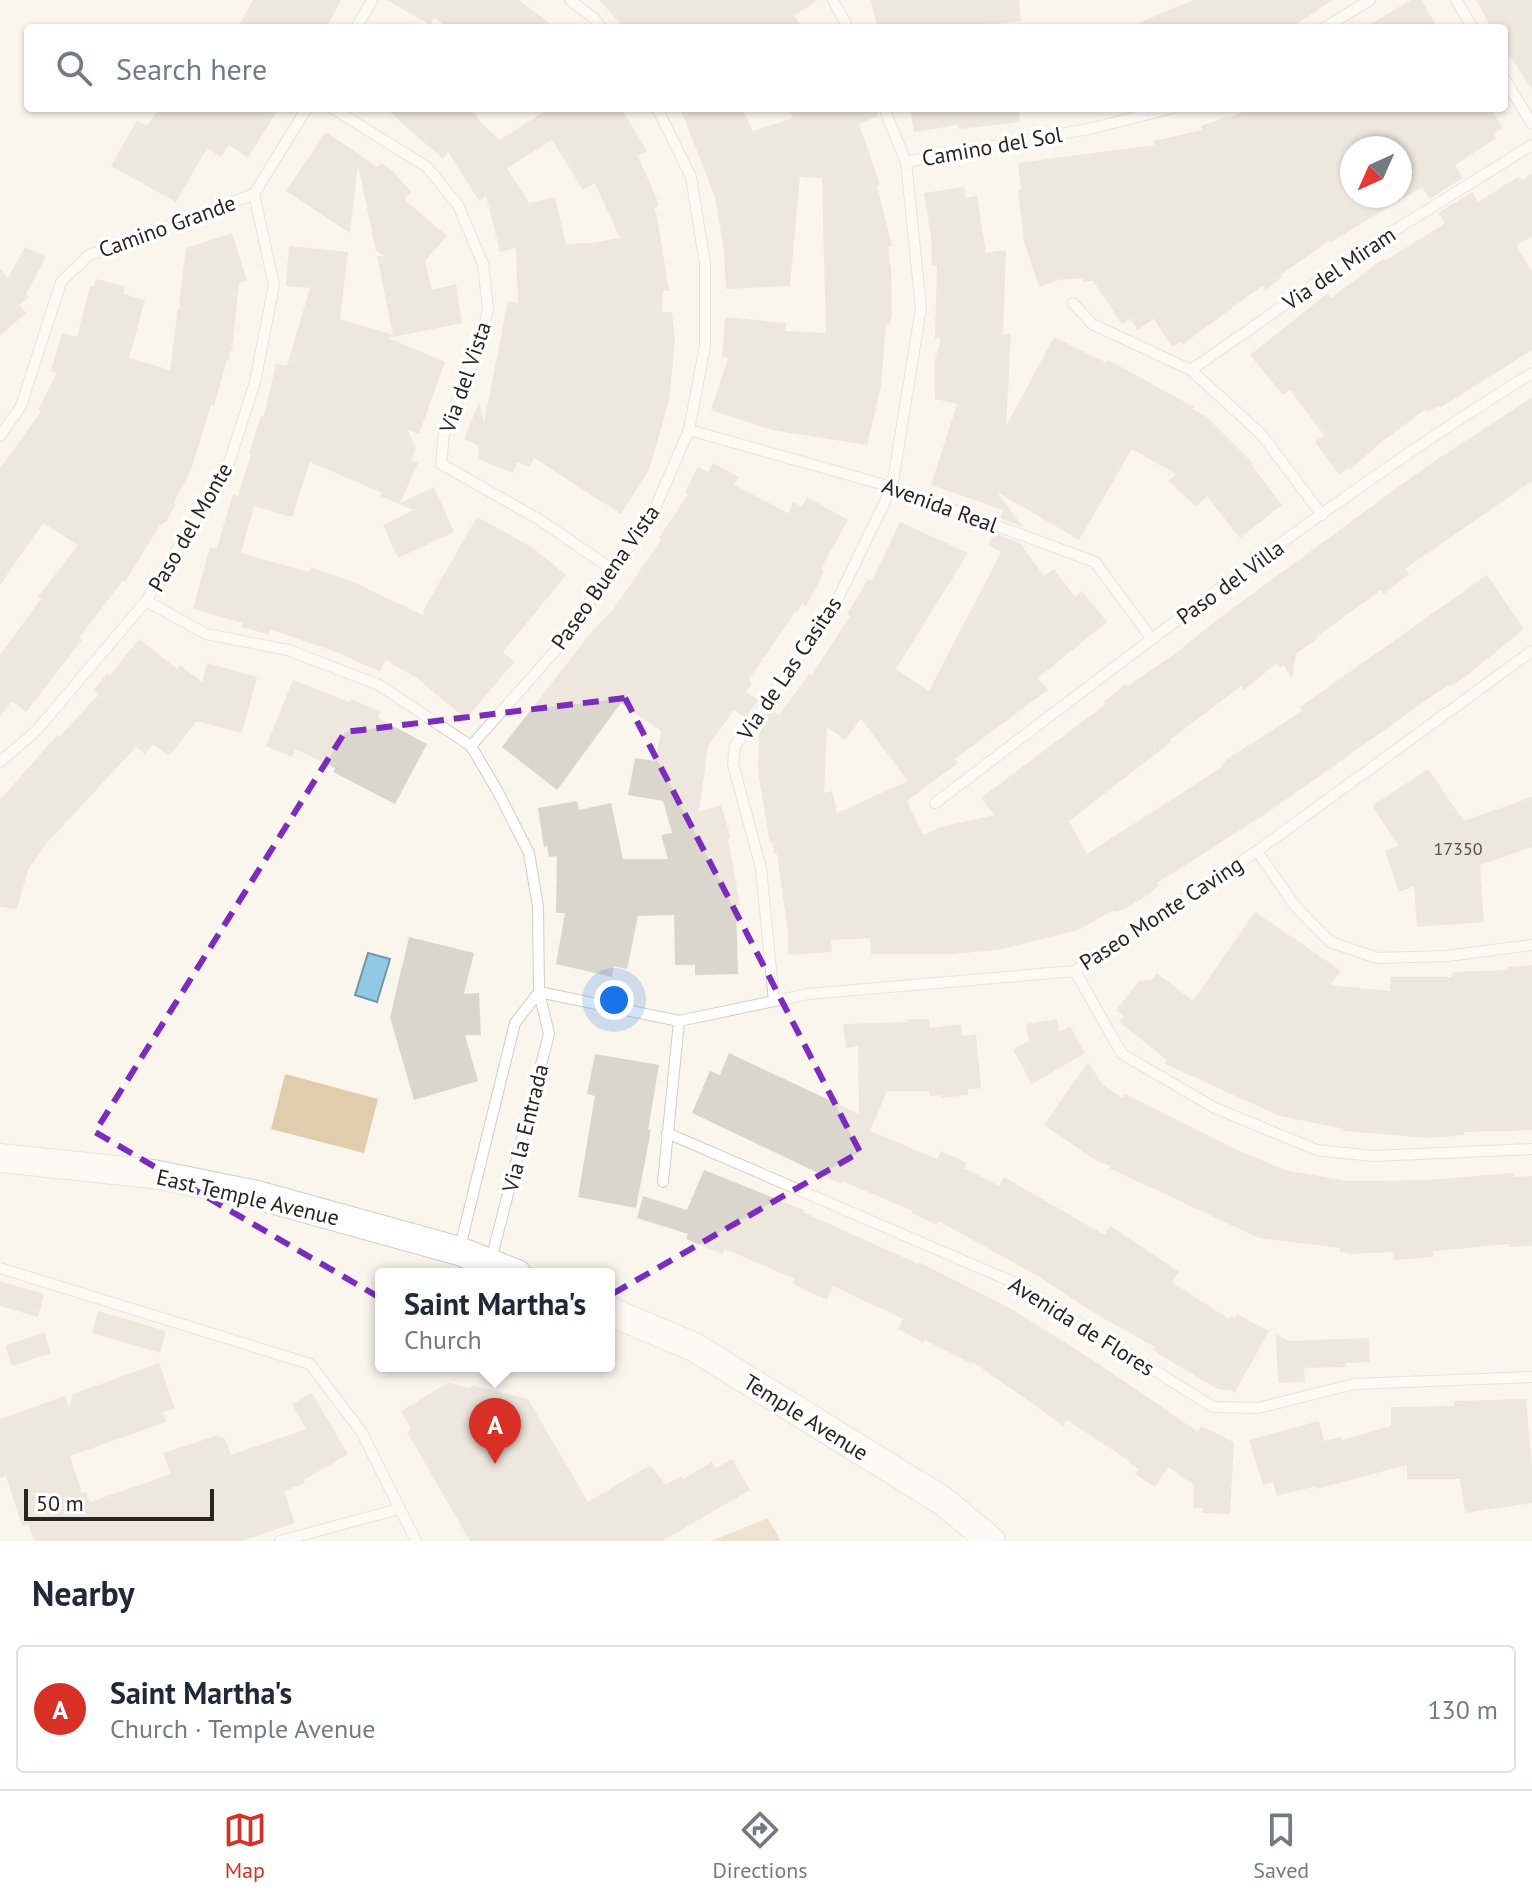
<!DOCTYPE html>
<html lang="en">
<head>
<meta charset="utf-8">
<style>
	body { margin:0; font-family:"PT Sans",sans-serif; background:#f6f6f7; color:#1f2937 }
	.compass { position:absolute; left:1340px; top:136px; width:72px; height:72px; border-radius:50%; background:#fff; box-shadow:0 2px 6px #0004; rotate:225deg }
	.scale { position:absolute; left:24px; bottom:20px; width:190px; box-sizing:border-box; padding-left:8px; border:4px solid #272522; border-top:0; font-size:22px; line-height:28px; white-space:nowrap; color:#272522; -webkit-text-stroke:6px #fff; paint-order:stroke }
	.you { position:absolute; left:614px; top:1000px; width:28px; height:28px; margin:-20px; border:6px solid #fff; border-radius:50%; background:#1a73e8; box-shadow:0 0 0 12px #1a73e833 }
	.badge { display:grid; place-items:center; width:52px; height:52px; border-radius:50%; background:#d93025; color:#fff; font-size:26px; font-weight:700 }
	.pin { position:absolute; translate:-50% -66px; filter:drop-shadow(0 2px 4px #0008) }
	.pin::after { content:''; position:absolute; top:42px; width:28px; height:24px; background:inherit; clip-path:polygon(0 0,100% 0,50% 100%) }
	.popup { position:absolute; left:375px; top:1268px; width:240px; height:104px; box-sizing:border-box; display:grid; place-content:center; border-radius:8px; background:#fff; filter:drop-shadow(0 2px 6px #0005); font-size:26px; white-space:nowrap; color:#747a83 }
	.popup b { font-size:30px; color:#1f2937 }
	.popup::after { content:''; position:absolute; left:50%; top:100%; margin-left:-16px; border:16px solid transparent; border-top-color:#fff }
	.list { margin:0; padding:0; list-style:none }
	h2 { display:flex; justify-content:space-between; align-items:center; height:104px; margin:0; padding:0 32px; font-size:34px }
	h2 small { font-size:26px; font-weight:400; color:#747a83 }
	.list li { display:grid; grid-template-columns:52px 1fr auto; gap:24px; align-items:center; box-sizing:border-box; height:128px; margin:0 16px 16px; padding:0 16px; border:2px solid #e0e1e3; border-radius:8px }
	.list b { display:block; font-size:30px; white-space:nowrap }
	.list p { margin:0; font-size:26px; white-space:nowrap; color:#747a83 }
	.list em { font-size:26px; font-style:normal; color:#747a83 }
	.icon { flex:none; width:44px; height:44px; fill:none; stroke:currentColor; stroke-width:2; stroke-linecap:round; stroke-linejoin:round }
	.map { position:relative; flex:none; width:1532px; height:1541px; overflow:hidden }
	.search { position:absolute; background:#fff; box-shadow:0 2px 6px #0004; left:24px; right:24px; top:24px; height:88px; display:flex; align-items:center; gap:20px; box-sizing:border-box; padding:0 28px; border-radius:8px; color:#747a83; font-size:30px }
	.sheet { height:248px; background:#fff }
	nav { display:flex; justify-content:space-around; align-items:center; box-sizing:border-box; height:112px; border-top:2px solid #e0e1e3; background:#fff; font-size:22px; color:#747a83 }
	nav a { display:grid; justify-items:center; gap:4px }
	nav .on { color:#d93025 }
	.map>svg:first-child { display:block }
	.green { fill:#e1cdac }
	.water { fill:#91c9e5; stroke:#7198aa; stroke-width:2 }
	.building { fill:#dbd6cd; fill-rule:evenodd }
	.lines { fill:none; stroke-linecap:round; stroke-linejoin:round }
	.service-casing { stroke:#d2cdc4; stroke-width:12 }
	.secondary-casing { stroke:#d2cdc4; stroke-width:30 }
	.service { stroke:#fff; stroke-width:10 }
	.secondary { stroke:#fff; stroke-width:28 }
	.marked { fill:none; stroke:#7b2cbf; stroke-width:6; stroke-dasharray:16 10; stroke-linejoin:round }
	.labels { text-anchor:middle; stroke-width:7; stroke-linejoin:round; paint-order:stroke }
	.number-label { font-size:18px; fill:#54514d }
	.street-label { font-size:22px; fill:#272522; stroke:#fff }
</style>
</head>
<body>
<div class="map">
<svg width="1532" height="1541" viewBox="0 0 1532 1541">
	<rect width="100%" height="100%" fill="#fbf6ed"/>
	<!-- green -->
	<g class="green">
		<polygon points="285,1074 378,1099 364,1153 271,1129"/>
		<polygon points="768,1518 781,1541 711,1541"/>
	</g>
	<!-- water -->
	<polygon class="water" points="368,953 390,959 377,1002 355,995"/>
	<!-- building -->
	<g class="building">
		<polygon points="253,0 341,0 326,28 237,28"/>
		<polygon points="387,0 519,0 556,28 451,28 434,18 430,25"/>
		<polygon points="599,0 818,0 794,16 803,28 624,28"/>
		<polygon points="871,0 1019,0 1021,21 981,25 879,28 875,19"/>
		<polygon points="1193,0 1333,0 1291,28 1127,28"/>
		<polygon points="1411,0 1421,0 1438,28 1364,28"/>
		<polygon points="1476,0 1532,0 1532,89 1504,47 1504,28 1491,28"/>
		<polygon points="159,108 279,108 248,158 229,145 221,157 207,148 176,202 111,166 137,120 147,126"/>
		<path d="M385 108H471L482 124 500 140 549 108H621L647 151 638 156 658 202V206L654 208 657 216 669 291H663L662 312H672L675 340 669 401 649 470 621 514 534 458 530 467 517 462 513 473 478 459 479 446 464 439 479 402 484 422 508 301 518 303 516 248 500 252 486 196 479 201 448 152 443 159ZM552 140 583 190 595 183 620 238 592 243 566 244 555 197 529 203 507 168Z"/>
		<polygon points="680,108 742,108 753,131 793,118 789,108 876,108 878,116 859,124 880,185 877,186 892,246 888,247 891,268 892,313 890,324 886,324 881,387 867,445 772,430 711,410 728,358 722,357 725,317 786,323 785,331 826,333 822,178 800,177 790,286 726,289 724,251 715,197"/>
		<polygon points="910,108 1019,108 1020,122 959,129 958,125 914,132"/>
		<path d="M1250 108H1490L1503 128 1493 134 1496 138 1455 165 1463 178 1430 199 1422 187 1331 242 1330 240 1281 275 1282 277 1266 290 1263 285 1182 345 1180 342 1172 347 1154 319 1138 330 1130 319 1122 324 1093 281 1083 282V278L1059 280 1039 287 1024 242 1018 190 1021 189 1018 163 1154 145V141L1202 130 1201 126 1228 116 1229 118ZM1352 148H1400V196H1352Z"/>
		<polygon points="326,132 377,167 381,163 393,171 411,192 404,199 447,236 425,261 432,290 456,284 462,323 388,338 445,362 419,434 407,429 416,448 411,460 418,463 400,503 434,487 454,532 398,558 383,525 414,510 380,496 382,493 310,462 292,517 254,506 241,553 309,572 310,567 351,581 425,616 423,611 477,517 532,547 566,575 503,652 514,662 466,719 418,679 386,660 380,672 339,653 270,629 269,635 242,627 243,623 193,609 210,547 217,548 233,494 238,496 251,454 249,453 261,416 264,416 276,364 287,366 310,288 286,286 289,246 348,252 340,319 393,335 377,256 384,256 376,251 358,165 350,233 286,191"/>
		<polygon points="1532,173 1532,236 1516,246 1532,272 1532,350 1440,408 1438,406 1428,412 1426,409 1380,443 1350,470 1348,468 1339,475 1315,442 1324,435 1290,390 1283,395 1250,355 1328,293 1331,298 1383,259 1385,261 1445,223 1438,213 1472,192 1478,202 1519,176 1522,180"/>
		<polygon points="964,187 966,198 977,196 986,253 1006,250 1003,334 1011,334 1006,426 1054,337 1107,363 1108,360 1194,407 1192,409 1207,417 1253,463 1252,465 1282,505 1240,538 1207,496 1196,507 1169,481 1176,474 1132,449 1079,540 997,492 1023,527 1000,518 1003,510 931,485 957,404 935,399 934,363 941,339 935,338 937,266 932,266 931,237 924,193"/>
		<polygon points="232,233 247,281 239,283 232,351 230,351 229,361 227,360 214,406 211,405 191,470 174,502 176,504 166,522 160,525 125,582 123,580 79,638 82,640 26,712 12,701 0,717 0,655 41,599 38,597 78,545 43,523 0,585 0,468 41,412 38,410 57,373 51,371 62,333 77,337 90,286 94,287 96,279 125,286 123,294 145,300 129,358 170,370 178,308 181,309 179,303 186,248"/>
		<polygon points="25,247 46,257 26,294 29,297 19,305 26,313 0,336 0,268 8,278"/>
		<path d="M1532 397V481L1405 569 1409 574 1384 594 1381 590 1316 637 1317 639 1296 654 1292 678 1283 665 1280 668 1277 663 1244 690 1241 686 1170 740 1171 742 1069 821 1087 854 1222 767 1221 765 1227 759 1302 711 1300 707 1487 575 1524 629 1465 677 1450 686 1448 685 1267 813 1157 883 1159 886 1148 895 1124 909 1116 912 1114 910 1078 930 998 950 953 954H871L870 938 831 940 832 952 788 955V932L777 854H774L772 842 770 843 758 771 759 727 771 710 779 715 809 674 811 676 850 616 847 614 868 579 872 581 900 522 968 553 896 669 929 691 1001 552 988 545 993 533 1020 543 1044 576 1054 569 1075 597 1082 591 1107 622 1038 678 1048 690 955 759 958 763 907 801 923 835 941 827 994 815 981 798 1106 704 1104 702 1126 684 1128 686 1176 653 1218 619 1427 466ZM861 719 908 781 837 813 832 791 824 793 827 727 845 740Z"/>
		<polygon points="713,463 739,477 734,485 788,513 793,502 802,507 807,497 848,520 821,568 824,570 819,582 806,606 802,603 798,612 796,611 749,679 752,684 746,692 758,700 746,718 734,710 708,746 699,812 721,805 731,838 728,839 740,905 736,906 738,974 695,975 695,965 675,965 674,915 638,916 627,969 614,966 612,977 556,964 565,913 556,913 557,856 549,857 547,846 544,847 538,808 577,801 579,810 611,803 623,859 668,859 661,835 672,833 663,801 628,795 635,758 655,761 661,731 621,703 557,790 502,747 589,635 614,608 661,540 659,538 688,494 685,492 698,467 708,472"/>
		<polygon points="139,639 177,669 180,665 202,682 207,663 257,677 242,733 197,721 169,756 153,744 145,754 136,747 46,844 28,870 17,909 0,907 0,800 57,735 60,736 99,694 94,690 107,673 110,675"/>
		<polygon points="293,680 349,702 351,699 380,712 378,718 427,744 395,804 333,772 335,768 295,749 292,757 266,746"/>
		<polygon points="1428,769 1464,821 1532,797 1532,847 1480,865 1484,922 1417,927 1414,886 1399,892 1385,851 1399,846 1372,806"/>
		<polygon points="1255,912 1339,969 1340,972 1330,985 1390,991 1390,977 1451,977 1453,972 1506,970 1509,967 1532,965 1532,1130 1464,1132 1465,1135 1429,1138 1343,1131 1344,1129 1280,1116 1165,1064 1167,1060 1119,1022 1124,1016 1116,1010 1139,981 1152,980 1157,973 1193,1001"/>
		<polygon points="409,937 474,953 464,994 479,993 481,1035 465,1035 478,1081 414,1100 390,1017"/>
		<polygon points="908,1019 929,1019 929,1028 961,1024 962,1036 976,1034 981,1088 968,1089 968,1095 941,1098 941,1095 930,1096 929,1091 887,1091 870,1131 937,1159 941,1151 967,1163 964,1168 999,1186 1004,1177 1101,1233 1105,1234 1110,1226 1179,1272 1172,1282 1229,1319 1231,1315 1235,1318 1237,1314 1269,1331 1234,1394 1233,1391 1218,1389 1185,1370 1153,1350 1155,1347 1101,1317 1041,1278 939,1221 937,1225 912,1213 913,1211 842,1181 841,1184 692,1113 710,1071 720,1075 729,1053 859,1114 858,1046 846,1048 843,1024 908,1022"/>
		<polygon points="1057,1019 1059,1032 1070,1026 1085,1053 1032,1084 1013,1050 1029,1041 1026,1024"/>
		<polygon points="595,1054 659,1065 648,1130 651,1130 636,1208 578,1197 595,1096 587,1094"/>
		<polygon points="1088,1062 1103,1085 1122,1098 1125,1094 1241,1152 1288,1171 1348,1181 1426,1180 1514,1173 1514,1177 1532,1176 1532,1246 1509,1247 1509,1244 1433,1251 1433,1257 1394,1260 1394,1252 1349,1254 1340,1252 1340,1248 1259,1238 1109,1168 1110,1166 1093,1159 1044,1125"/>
		<polygon points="704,1170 804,1210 803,1212 918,1264 919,1262 1015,1311 1102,1366 1198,1432 1201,1426 1234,1442 1230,1514 1202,1513 1203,1508 1193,1508 1194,1485 1168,1467 1155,1487 1135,1474 1139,1469 1130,1464 1131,1462 1067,1420 1064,1426 973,1362 972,1364 925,1340 924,1343 898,1329 903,1319 833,1286 827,1300 802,1289 793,1283 795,1279 725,1249 722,1254 686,1239 688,1234 637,1218 643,1196 687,1210"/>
		<polygon points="0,1281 44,1294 38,1317 0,1306"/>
		<polygon points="98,1311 166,1331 160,1353 92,1333"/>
		<polygon points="44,1332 51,1353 12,1366 5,1346"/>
		<polygon points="1276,1334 1289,1341 1369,1338 1370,1362 1346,1363 1346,1367 1304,1368 1305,1382 1278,1383"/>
		<polygon points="159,1363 175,1409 163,1412 166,1422 70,1456 82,1493 86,1492 90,1502 171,1474 163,1453 219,1435 220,1438 224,1437 231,1455 306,1429 292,1404 312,1393 348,1454 304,1480 305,1483 284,1491 295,1523 242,1541 34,1541 28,1524 22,1526 6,1476 0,1478 0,1419 65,1396 69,1408 73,1394"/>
		<polygon points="448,1383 471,1388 471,1385 528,1399 588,1502 650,1465 666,1485 681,1476 683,1479 712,1462 716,1468 732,1459 750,1490 662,1541 470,1541 407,1432 411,1429 401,1411"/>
		<polygon points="1526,1399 1532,1470 1532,1503 1465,1513 1460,1479 1407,1479 1407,1465 1316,1489 1316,1486 1277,1496 1273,1482 1263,1485 1249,1440 1319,1421 1324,1441 1341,1437 1342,1440 1391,1426 1391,1407 1454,1406 1454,1401"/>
	</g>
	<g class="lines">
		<!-- service casing -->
		<g class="service-casing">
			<g id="service">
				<polyline points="570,0 594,18 601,28"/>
				<polyline points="833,0 848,28"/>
				<polyline points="1456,0 1473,28"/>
				<polyline points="356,28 372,0"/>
				<polyline points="1324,28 1370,0"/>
				<polyline points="1504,78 1532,124"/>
				<polyline points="332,108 427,167 458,205 483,264 488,309 479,348 444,434 441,464 540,520 613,570"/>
				<polyline points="906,162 1093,128 1172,108"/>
				<polyline points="1073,303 1092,324 1191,370 1262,435 1322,515"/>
				<polyline points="1191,370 1363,250 1532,145"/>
				<polyline points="689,430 892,487 1095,562 1152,639"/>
				<polyline points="0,436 21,406 61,282 89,255 254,194 307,108"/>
				<polyline points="146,601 206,634 288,650 379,685 471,746 498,792 529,853 538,907 539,992 549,1034 491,1260"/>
				<polyline points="471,746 555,651 653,513 689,430 705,346 705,264 691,177 657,108"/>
				<polyline points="0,762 37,730 146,601 228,466 255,382 274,285 254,194"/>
				<path d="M935 803C1131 656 1324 502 1532 373"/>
				<polyline points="1257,851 1296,907 1330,942 1377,958 1447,956 1532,945"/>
				<polyline points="1075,971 1122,1054 1215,1108 1317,1150 1373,1156 1532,1149"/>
				<polyline points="539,992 679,1021 808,994 1075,971 1257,851 1532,651"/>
				<polyline points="774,1001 761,868 733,764 735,746 832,611 892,487 921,308 906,162 884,108"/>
				<polyline points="667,1133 1015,1283 1213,1407 1258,1408 1354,1384 1532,1377"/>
				<polyline points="663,1182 679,1021"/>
				<polyline points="460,1247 515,1023 539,992"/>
				<polyline points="0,1268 310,1364 361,1431 416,1541"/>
				<polyline points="280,1541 399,1509"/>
			</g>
		</g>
		<!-- secondary casing -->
		<g class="secondary-casing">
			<g id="secondary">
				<polyline points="0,1158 153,1174 257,1195 459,1251 517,1274"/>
				<polyline points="609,1311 694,1347 943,1501 991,1541"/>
			</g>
		</g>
		<!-- service -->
		<use href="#service" class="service"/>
		<!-- secondary -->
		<use href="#secondary" class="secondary"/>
	</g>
	<!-- marked area -->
	<path d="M0 0H1532V1541H0ZM625 698 860 1152 492 1363 95 1132 345 732Z" fill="#fbf6ed" fill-opacity=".55" fill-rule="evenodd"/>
	<path class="marked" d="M625 698 860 1152 492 1363 95 1132 345 732Z"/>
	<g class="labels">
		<!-- number labels -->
		<g class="number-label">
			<text x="1458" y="855">17350</text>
		</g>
		<!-- street labels -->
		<g class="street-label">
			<text transform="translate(992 146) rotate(-10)" y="8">Camino del Sol</text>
			<text transform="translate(167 226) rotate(-20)" y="8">Camino Grande</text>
			<text transform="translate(1339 268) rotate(-34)" y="8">Via del Miram</text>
			<text transform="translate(465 377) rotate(-71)" y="8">Via del Vista</text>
			<text transform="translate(940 505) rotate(20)" y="8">Avenida Real</text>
			<text transform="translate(190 527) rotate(-60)" y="8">Paso del Monte</text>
			<text transform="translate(605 577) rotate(-55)" y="8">Paseo Buena Vista</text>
			<text transform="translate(1230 582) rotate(-36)" y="8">Paso del Villa</text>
			<text transform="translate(789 668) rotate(-56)" y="8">Via de Las Casitas</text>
			<text transform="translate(1161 913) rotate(-33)" y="8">Paseo Monte Caving</text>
			<text transform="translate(525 1128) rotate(-76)" y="8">Via la Entrada</text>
			<text transform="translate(248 1197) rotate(13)" y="8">East Temple Avenue</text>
			<text transform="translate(1082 1326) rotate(32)" y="8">Avenida de Flores</text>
			<text transform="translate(806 1417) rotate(32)" y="8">Temple Avenue</text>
		</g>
	</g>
</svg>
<svg class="compass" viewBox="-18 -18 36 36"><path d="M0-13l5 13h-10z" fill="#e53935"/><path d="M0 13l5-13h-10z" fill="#747a83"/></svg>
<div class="scale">50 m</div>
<div class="you"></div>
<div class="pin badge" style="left:495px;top:1464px">A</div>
<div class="popup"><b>Saint Martha's</b>Church</div>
<div class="search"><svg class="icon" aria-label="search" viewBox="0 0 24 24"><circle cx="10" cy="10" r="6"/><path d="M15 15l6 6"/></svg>Search here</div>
</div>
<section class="sheet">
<h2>Nearby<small></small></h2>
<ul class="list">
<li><span class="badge">A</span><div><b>Saint Martha's</b><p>Church · Temple Avenue</p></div><em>130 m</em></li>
</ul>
</section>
<nav>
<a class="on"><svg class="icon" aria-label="map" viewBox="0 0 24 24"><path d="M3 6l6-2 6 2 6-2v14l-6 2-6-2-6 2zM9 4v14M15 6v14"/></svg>Map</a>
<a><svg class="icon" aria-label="directions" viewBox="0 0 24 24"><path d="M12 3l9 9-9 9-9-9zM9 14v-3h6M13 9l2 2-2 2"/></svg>Directions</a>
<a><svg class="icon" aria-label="saved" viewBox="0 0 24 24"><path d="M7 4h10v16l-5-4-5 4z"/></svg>Saved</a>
</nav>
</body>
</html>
